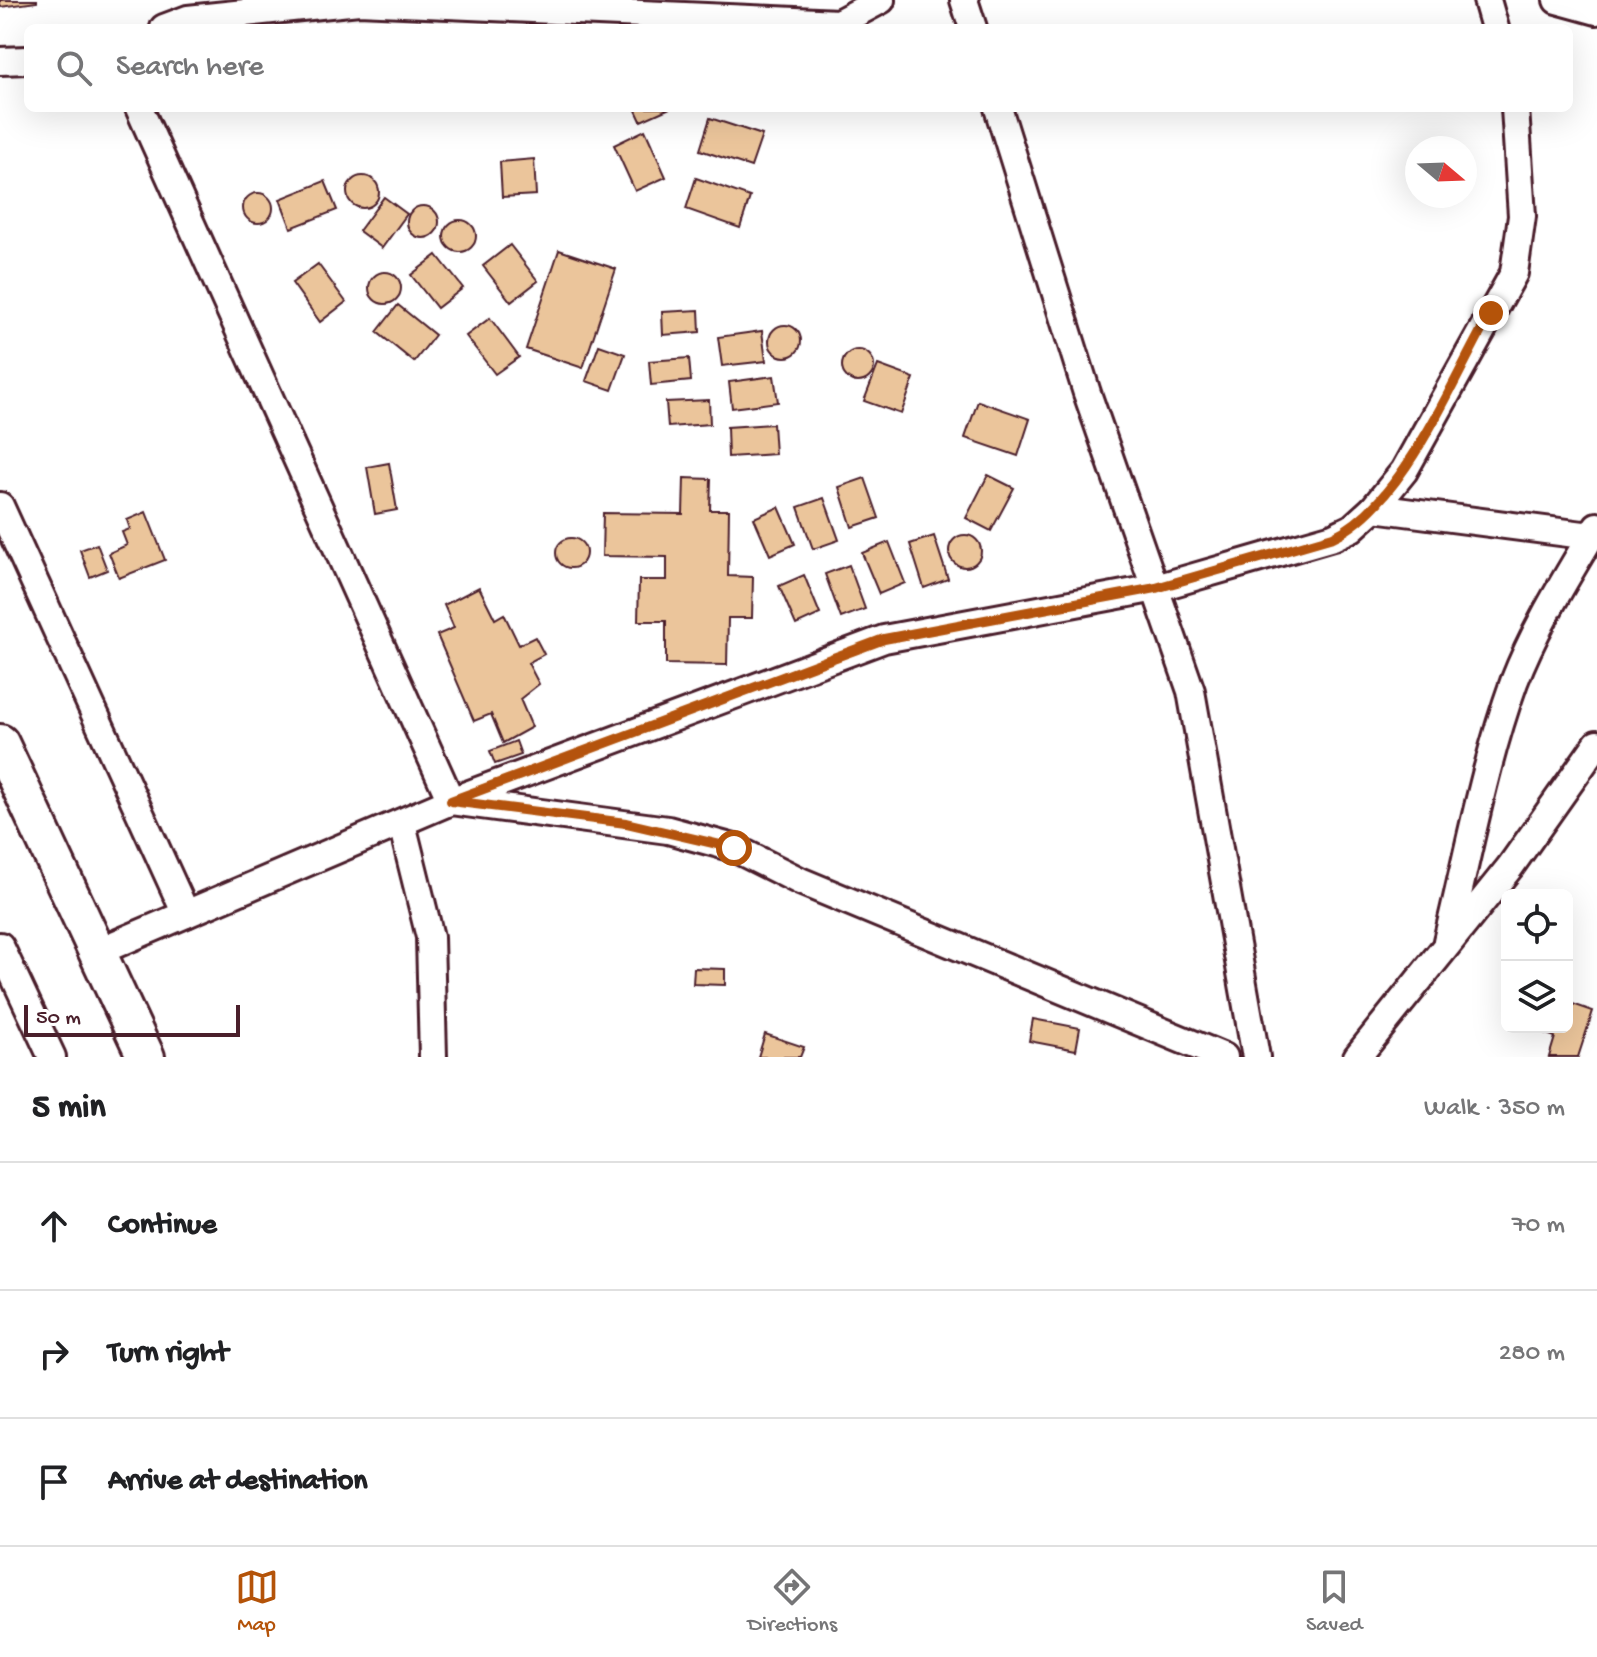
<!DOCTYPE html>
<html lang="en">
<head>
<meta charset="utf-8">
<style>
	body { margin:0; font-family:"Gochi Hand",sans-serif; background:#f6f6f6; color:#202124 }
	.controls { position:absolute; right:24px; bottom:24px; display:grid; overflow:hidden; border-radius:12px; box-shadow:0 8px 32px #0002 }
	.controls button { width:72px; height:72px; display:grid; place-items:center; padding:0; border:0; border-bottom:2px solid #e0e0e0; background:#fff; color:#202124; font:40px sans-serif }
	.compass { position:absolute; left:1405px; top:136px; width:72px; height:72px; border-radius:50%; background:#fff; box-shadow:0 8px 32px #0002; rotate:109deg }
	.scale { position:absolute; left:24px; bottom:20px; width:216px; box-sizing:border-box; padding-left:8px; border:4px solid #4a1f2b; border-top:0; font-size:22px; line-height:28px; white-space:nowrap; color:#4a1f2b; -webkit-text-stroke:6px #fff; paint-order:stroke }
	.stop { position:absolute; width:24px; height:24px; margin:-18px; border:6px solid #b45309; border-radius:50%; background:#fff }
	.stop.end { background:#b45309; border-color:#fff; box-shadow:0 2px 8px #0008 }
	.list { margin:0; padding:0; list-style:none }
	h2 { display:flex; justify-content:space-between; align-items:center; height:104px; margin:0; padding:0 32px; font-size:34px }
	h2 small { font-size:26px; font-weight:400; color:#757577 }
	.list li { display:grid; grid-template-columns:52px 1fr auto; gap:24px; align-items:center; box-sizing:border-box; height:128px; padding:0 32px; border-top:2px solid #e0e0e0 }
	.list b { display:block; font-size:30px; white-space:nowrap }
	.list em { font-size:26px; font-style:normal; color:#757577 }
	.icon { flex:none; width:44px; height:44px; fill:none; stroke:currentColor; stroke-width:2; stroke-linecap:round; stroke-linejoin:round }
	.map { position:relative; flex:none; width:1597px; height:1057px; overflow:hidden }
	.search { position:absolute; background:#fff; box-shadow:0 8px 32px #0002; left:24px; right:24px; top:24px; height:88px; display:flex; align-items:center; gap:20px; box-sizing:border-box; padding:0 28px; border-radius:12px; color:#757577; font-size:30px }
	.sheet { height:488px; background:#fff }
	nav { display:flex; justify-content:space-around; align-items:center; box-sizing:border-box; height:112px; border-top:2px solid #e0e0e0; background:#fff; font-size:22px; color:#757577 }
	nav a { display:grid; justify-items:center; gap:4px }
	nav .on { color:#b45309 }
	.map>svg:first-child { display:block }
	.building { fill:#ebc59b; stroke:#4a1f2b; stroke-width:2 }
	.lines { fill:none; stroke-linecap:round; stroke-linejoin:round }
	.minor-casing { stroke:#4a1f2b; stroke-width:32 }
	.secondary-casing { stroke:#4a1f2b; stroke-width:42 }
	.minor { stroke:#fff; stroke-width:26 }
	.secondary { stroke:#fff; stroke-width:36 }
	.route { stroke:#b45309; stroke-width:10 }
</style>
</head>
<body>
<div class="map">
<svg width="1597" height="1057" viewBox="0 0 1597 1057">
	<rect width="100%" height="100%" fill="#fff"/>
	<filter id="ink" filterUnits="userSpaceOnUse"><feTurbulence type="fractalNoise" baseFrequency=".0125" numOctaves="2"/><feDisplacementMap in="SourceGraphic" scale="16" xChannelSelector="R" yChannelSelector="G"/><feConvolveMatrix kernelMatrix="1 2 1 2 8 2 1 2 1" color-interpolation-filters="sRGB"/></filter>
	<g filter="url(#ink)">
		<!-- building -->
		<g class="building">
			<polygon points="0,0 37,0 37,2 0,7"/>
			<polygon points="635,108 670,108 641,121"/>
			<polygon points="710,118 762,135 751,167 700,150"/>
			<polygon points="645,130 666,177 635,191 614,145"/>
			<polygon points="534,159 536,195 502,197 500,162"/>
			<circle cx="363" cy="192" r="16"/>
			<polygon points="696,178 750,197 740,228 686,209"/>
			<polygon points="325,181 337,210 291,228 280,199"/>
			<circle cx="258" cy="208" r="15"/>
			<polygon points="384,197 407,214 382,248 359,231"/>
			<circle cx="423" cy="222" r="16"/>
			<circle cx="460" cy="236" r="16"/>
			<polygon points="510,245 538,281 511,302 483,266"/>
			<polygon points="559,250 616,269 583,368 526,349"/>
			<polygon points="437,255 463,288 437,308 411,275"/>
			<polygon points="318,264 346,302 320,322 292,283"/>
			<circle cx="385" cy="288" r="16"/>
			<polygon points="398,305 435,335 414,362 377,332"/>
			<polygon points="699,310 700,332 663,335 662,312"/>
			<polygon points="490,318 519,357 495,374 466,336"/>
			<circle cx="785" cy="341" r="16"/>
			<polygon points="762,331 766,361 722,366 718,337"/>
			<polygon points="599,345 625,354 612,390 586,381"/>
			<circle cx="858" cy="366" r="16"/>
			<polygon points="689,358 691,381 651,385 649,361"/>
			<polygon points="878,365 914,378 901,414 864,401"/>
			<polygon points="774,376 778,402 732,408 729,382"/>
			<polygon points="709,400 710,424 668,427 666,402"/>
			<polygon points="978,401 1030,419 1018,456 965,438"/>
			<polygon points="773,424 775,454 728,457 727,427"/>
			<polygon points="389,463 397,510 375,514 367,467"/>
			<polygon points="988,475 1014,488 991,531 966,518"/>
			<polygon points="684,478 711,479 710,510 729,510 728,576 753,577 752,618 728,618 727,665 666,664 666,621 638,621 639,580 667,580 667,557 602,556 603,513 683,514"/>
			<polygon points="865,478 879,518 852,527 839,487"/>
			<polygon points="824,498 839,540 813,549 798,507"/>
			<polygon points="779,507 795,544 770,555 754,518"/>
			<polygon points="146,512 165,560 119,578 109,553 127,545 122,532 130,529 127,520"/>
			<circle cx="965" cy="551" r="16"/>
			<polygon points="934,536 948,579 924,588 910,544"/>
			<circle cx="571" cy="553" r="15"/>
			<polygon points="889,542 905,583 879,594 862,553"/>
			<polygon points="97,544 107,570 90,577 80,550"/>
			<polygon points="849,565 865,609 841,618 825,574"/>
			<polygon points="804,575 820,614 796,625 779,586"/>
			<polygon points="479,587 495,619 504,614 519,645 535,637 544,654 528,663 539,684 520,699 532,727 503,743 491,714 474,721 437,635 454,628 444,605"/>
			<polygon points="516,741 521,755 495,764 490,751"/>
			<polygon points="694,968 725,969 725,985 693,984"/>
			<polygon points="1567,1002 1593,1011 1578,1057 1549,1057 1555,1037 1544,1033 1546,1027 1567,1027"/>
			<polygon points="1033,1019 1080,1028 1076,1050 1029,1041"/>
			<polygon points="765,1034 804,1047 800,1057 758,1057"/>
		</g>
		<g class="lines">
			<!-- minor casing -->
			<g class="minor-casing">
				<g id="minor">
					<polyline points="964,0 973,28"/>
					<polyline points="1487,0 1495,28"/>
					<polyline points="1557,0 1597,11"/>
					<polyline points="164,28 188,19 359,1 838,23 881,0"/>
					<polyline points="0,61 28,60"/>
					<polyline points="139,108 451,801 668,830 734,848 800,881 1224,1057"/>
					<polyline points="998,108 1087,393 1191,691 1256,1057"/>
					<polyline points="0,506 186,914"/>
					<polyline points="1374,508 1591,536"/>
					<polyline points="402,824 430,937 433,1057"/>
					<path d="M1447 941C1468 855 1484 765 1514 682 1535 627 1567 577 1597 526"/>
					<polyline points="0,946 52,1057"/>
					<polyline points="97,952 451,801 884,639 1156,588 1333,537 1352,528 1374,508 1404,471 1514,273 1522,216 1515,108"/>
					<polyline points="1357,1057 1510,867 1597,744"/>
				</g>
			</g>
			<!-- secondary casing -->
			<g class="secondary-casing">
				<polyline id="secondary" points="0,743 146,1057"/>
			</g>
			<!-- minor -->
			<use href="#minor" class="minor"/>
			<!-- secondary -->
			<use href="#secondary" class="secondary"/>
		</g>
	</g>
	<g class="lines" filter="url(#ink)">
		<!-- route -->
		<path class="route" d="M734 848 626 823 451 801 884 639 1156 588 1333 537C1404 504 1452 380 1491 313"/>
	</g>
</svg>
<div class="controls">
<button><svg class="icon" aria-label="locate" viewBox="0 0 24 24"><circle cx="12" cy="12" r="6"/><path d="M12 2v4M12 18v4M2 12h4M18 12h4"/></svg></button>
<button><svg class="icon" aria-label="layers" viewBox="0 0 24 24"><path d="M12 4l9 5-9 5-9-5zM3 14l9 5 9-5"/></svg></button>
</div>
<svg class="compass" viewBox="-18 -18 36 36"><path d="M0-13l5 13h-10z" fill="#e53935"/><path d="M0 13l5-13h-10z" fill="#757577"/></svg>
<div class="scale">50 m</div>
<div class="stop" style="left:734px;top:848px"></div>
<div class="stop end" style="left:1491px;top:313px"></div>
<div class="search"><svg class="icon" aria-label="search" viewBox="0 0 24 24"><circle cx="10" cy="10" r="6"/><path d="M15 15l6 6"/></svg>Search here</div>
</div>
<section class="sheet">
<h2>5 min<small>Walk · 350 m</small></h2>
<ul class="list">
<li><svg class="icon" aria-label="ahead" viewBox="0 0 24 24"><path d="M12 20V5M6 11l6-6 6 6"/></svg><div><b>Continue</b></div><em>70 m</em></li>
<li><svg class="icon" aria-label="right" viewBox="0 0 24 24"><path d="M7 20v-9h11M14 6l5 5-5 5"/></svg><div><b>Turn right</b></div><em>280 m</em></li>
<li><svg class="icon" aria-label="arrive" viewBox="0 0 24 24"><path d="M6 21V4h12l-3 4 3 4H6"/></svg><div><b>Arrive at destination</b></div></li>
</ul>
</section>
<nav>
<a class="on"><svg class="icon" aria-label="map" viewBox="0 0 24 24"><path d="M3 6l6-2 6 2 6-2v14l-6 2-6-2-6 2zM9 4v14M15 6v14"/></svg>Map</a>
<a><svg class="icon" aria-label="directions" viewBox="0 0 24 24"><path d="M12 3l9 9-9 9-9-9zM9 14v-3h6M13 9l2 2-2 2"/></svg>Directions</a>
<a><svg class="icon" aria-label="saved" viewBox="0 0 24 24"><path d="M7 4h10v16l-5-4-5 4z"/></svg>Saved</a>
</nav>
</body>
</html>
